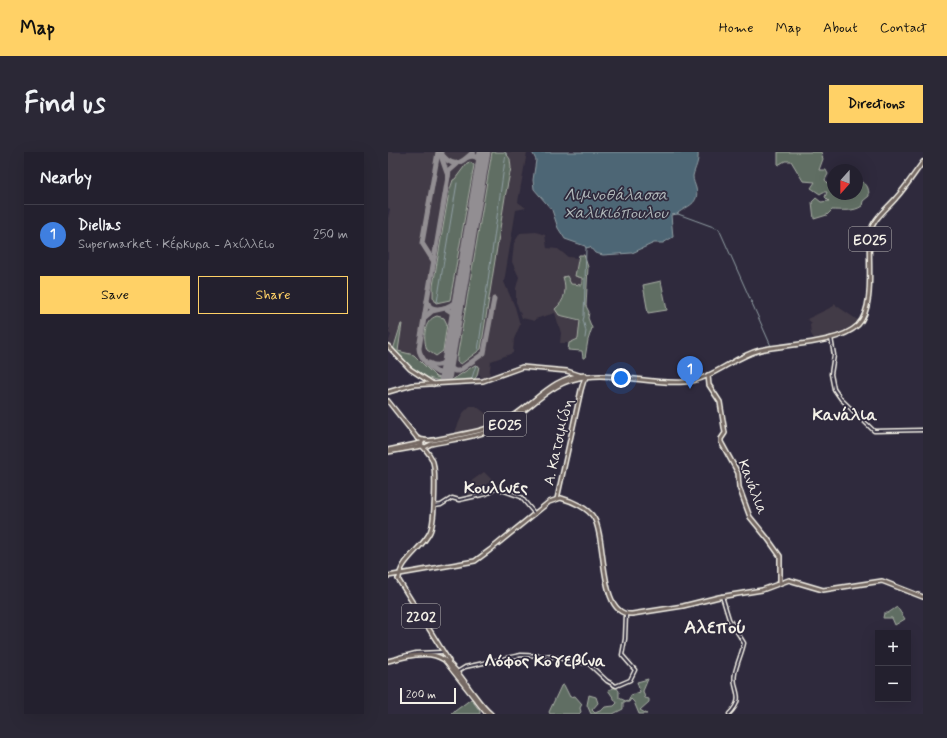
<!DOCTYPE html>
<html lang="en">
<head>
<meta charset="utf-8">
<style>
	body { margin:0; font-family:Mynerve,sans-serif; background:#2b2836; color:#f1f3f6 }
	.controls { position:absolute; right:12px; bottom:12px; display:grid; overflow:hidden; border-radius:0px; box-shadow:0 4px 16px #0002 }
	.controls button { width:36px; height:36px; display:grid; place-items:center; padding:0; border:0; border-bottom:1px solid #403e4a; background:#23202e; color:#f1f3f6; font:20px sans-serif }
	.compass { position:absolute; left:439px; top:12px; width:36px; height:36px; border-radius:50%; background:#23202e; box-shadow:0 4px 16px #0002; rotate:201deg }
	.scale { position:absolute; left:12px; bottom:10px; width:56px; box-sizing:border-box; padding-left:4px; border:2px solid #f4f1e8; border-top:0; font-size:11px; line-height:14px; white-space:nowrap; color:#f4f1e8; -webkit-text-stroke:3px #2f2a3d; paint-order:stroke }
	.you { position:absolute; left:233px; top:226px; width:14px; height:14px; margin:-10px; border:3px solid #fff; border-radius:50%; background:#1a73e8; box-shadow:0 0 0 6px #1a73e833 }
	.badge { display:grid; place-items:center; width:26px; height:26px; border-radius:50%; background:#ffd166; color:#fff; font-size:13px; font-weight:700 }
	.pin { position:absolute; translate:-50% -33px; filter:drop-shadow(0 1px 2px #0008) }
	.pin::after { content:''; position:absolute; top:21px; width:14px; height:12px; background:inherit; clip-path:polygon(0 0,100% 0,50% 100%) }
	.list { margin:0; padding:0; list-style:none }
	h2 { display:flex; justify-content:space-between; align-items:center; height:52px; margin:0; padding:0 16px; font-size:17px }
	h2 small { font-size:13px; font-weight:400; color:#a3a3aa }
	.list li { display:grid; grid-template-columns:26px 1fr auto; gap:12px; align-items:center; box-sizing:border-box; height:60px; padding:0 16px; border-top:1px solid #403e4a }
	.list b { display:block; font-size:15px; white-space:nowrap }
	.list p { margin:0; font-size:13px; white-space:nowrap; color:#a3a3aa }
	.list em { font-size:13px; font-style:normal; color:#a3a3aa }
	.actions { display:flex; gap:8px; padding:12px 16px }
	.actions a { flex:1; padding:9px 0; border:1px solid #ffd166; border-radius:0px; text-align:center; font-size:14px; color:#ffd166 }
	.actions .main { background:#ffd166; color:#111 }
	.map { position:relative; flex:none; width:535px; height:562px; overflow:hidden; border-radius:0px }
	header { display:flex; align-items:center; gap:24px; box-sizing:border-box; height:56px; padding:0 20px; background:#ffd166; color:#111 }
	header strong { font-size:19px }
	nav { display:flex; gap:22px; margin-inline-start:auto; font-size:14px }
	.intro { display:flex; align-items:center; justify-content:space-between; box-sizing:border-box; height:96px; padding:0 24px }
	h1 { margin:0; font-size:28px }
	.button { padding:10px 18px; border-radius:0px; background:#ffd166; color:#111; font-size:14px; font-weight:700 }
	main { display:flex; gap:24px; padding:0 24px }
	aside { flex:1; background:#23202e; border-radius:0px; box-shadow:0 4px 16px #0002 }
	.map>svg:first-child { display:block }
	.built { fill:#423a46 }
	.green { fill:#606e64; stroke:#aab0a6 }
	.water { fill:#4d6675; stroke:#909ea3 }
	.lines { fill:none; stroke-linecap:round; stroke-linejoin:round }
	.stream { stroke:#909ea3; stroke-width:1 }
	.taxiway { stroke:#928e92; stroke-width:5 }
	.runway { stroke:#928e92; stroke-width:13 }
	.minor-casing { stroke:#f4f1e8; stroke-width:5 }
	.major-casing { stroke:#f4f1e8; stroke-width:6 }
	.minor { stroke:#2f2a3d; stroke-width:2 }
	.major { stroke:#756964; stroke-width:3 }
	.labels { text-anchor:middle; stroke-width:3.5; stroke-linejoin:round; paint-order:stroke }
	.shield { fill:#2f2a3d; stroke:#b9b5b5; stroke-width:1 }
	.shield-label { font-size:14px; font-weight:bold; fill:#f4f1e8 }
	.street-label { font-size:15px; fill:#f4f1e8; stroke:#2f2a3d }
	.water-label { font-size:16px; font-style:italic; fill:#b1b9ba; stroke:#2f2a3d }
	.quarter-label { font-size:17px; font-weight:bold; fill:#f4f1e8; stroke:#2f2a3d }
	.district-label { font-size:19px; font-weight:bold; fill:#f4f1e8; stroke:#2f2a3d }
</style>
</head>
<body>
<header>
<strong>Map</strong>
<nav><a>Home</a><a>Map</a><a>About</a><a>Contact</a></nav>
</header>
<div class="intro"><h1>Find us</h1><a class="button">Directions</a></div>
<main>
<aside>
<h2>Nearby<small></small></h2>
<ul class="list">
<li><span class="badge" style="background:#3f7fe0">1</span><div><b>Diellas</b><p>Supermarket · Κέρκυρα - Αχίλλειο</p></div><em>250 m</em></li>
</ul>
<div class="actions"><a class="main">Save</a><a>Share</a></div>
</aside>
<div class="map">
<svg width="535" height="562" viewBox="0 0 535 562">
	<rect width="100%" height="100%" fill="#2f2a3d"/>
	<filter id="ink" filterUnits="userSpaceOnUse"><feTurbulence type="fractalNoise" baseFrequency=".025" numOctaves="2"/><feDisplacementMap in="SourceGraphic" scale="8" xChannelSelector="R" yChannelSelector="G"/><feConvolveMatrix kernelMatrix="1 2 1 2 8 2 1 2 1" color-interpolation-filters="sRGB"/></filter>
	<g filter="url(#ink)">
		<!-- built -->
		<g class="built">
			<polygon points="0,0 139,0 130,50 138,56 128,58 116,130 127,155 132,173 126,187 125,201 103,209 101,226 94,227 92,223 90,222 85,229 44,228 0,192 3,183 0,180 2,177 0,176 0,66 2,57 0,56"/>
			<polygon points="148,80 157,83 159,96 170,97 180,105 190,106 187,124 194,126 194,133 183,132 178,134 172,153 182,167 192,168 190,187 181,191 172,191 173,181 167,161 147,167 147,169 134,166 128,150 128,136 131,125 124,110 126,91 132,81"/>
			<polygon points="446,152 471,169 461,179 449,184 426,187 423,182 422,173 424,171 419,167 446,154"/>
			<polygon points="82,254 88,254 109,270 99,274 66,282 75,261"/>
			<polygon points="96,320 104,328 96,334 94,341 81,344 75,335"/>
		</g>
		<!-- green -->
		<g class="green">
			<polygon points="104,0 117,0 122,7 123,16 117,45 93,197 73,212 69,210 69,206"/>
			<path d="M390 0H433L435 7 431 18H438L440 22 437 28 440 31 445 30V42H469L470 29C479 30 481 36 481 44L475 49 474 54C466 60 454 58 444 58L439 63 426 67 424 50 428 46 433 50 441 49 437 45 439 40H435L432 42 423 36 427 30 415 29 403 9H397L390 13Z"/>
			<polygon points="82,10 86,13 62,148 48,151 45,145 45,134 61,40 65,28 67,27 79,11"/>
			<path d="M191 103H196L200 115 198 154 201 160 200 166 204 176 200 188 197 206H195L194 199 180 198 181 191 190 187 192 168 171 163 167 157C177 149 179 137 175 125L179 124 183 132 194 133V126L187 124Z"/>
			<polygon points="273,129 279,158 260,161 255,133"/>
			<path d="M49 164 56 166 59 172 55 199 48 204 39 198C35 187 35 168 49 164Z"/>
			<path d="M13 172H14L10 199 26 203 48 225 64 228 87 213 91 214 89 224 85 229C43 232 33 227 5 198Z"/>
			<polygon points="509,455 517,467 507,473 504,466 495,466 496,461 500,461"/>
			<polygon points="260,527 255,539 257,546 261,547 261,550 252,558 259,562 251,562 246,550 243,547 241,550 235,550 235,557 225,562 203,562 199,553 201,543 208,545 210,551 204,558 207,561 214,558 217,555 226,554 229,551 220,538 228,535 231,539 231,546 240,550 243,543 252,540 249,530"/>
			<polygon points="176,533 182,545 187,544 194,552 192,556 193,560 191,562 162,562 161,560 173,534"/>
			<polygon points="83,547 92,559 92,562 63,562"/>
		</g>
		<!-- water -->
		<path class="water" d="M144 0H310C311 11 307 15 305 24 305 29 307 32 308 36 312 52 299 54 290 61V62L283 63 285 85 275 91H266L244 101 215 103 207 101 202 95 198 96 197 94 177 87 170 76 164 58 146 37 145 28 148 8Z"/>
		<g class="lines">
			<!-- stream -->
			<g class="stream">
				<polyline points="290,62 331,77 383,194"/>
				<polyline points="49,150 69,31"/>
				<polyline points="197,186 198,179 195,168 196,165 198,96"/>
				<polyline points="90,199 118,1"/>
				<polyline points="83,229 88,213"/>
			</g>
			<!-- taxiway -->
			<g class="taxiway">
				<path d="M52 0C64 17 72 13 85 0"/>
				<polyline points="53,4 60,24"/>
				<path d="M80 5C90 2 93 9 93 18"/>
				<polyline points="46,110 34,91 50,0"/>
				<path d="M39 149 42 155C51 160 66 154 71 145"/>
				<polyline points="37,165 44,159 57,156 65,161 67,169"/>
				<polyline points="60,207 62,216 67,219 71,219 96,201 106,147"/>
				<path d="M41 211C50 216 58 212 61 202"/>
				<path d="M52 221C44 220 31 204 31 196L61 19 69 12"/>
			</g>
			<!-- runway -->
			<polyline class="runway" points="57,227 96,0"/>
			<!-- minor casing -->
			<g class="minor-casing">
				<g id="minor">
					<polyline points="443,186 446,203 443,222 446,237 453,247 486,279 535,278"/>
					<polyline points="46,354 53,353 64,346 71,348 98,342 108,336 133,345 147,362"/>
					<path d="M334 444 341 467 356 491C354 501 349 511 347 521 343 539 359 544 341 562"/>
					<polyline points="12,505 28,501 55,500"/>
					<polyline points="69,520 77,515 133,503 159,504 201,512 219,529 228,534 242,528 247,518 234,503 237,487 238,462"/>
				</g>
			</g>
			<!-- major casing -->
			<g class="major-casing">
				<g id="major">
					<polyline points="0,194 22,217 45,232"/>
					<polyline points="320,223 321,233 332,250 337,281 333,287 333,290 350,321 351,335 362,365 380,387 392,404 392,431"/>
					<polyline points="0,240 24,233 95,229 134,215 179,219 191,223"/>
					<polyline points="0,249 30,287"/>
					<path d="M29 286C39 291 50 287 61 285 80 281 100 278 117 269 144 255 164 224 197 223"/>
					<path d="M35 288 33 293 37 295 43 292C67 287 96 284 117 272 140 259 160 233 187 227 222 218 260 233 296 230 324 228 345 205 372 198 399 192 451 192 470 173 488 154 479 106 482 82 484 67 499 57 508 46 518 35 526 22 535 10"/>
					<polyline points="0,298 33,291"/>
					<polyline points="0,300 34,294"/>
					<polyline points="169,347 193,238 196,228 199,225"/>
					<path d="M0 424 87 409 102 398 161 350 173 346C184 349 200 356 206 366 219 387 210 465 244 462L295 454 331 445 374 438 401 428 435 438 494 429 535 445"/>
					<polyline points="10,427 61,509"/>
					<path d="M11 427C11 409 35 396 42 380 47 370 48 320 45 310 43 304 39 299 35 295"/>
					<path d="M0 509C44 498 55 497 81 536 88 545 94 555 103 562"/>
					<polyline points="58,510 99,562"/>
				</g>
			</g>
			<!-- minor -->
			<use href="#minor" class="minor"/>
			<!-- major -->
			<use href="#major" class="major"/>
		</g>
	</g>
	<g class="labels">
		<!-- shield labels -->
		<g class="shield">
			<rect x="461" y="75" width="42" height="24" rx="3"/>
			<rect x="96" y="260" width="42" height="24" rx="3"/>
			<rect x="14" y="452" width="38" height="24" rx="3"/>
		</g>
		<g class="shield-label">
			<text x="482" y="92">ΕΟ25</text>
			<text x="117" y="277">ΕΟ25</text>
			<text x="33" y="469">2202</text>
		</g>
		<!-- street labels -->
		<g class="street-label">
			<text transform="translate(170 290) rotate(-77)" y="5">Α. Κατσιμίδη</text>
			<text transform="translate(365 335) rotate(69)" y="5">Κανάλια</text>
		</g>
		<!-- water labels -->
		<g class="water-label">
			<text x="228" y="48">Λιμνοθάλασσα<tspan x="228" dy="18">Χαλικιόπουλου</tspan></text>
		</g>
		<!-- quarter labels -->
		<g class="quarter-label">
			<text x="457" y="268">Κανάλια</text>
			<text x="108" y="341">Κουλίνες</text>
			<text x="157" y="514">Λόφος Κογεβίνα</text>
		</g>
		<!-- district labels -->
		<g class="district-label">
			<text x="327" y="481">Αλεπού</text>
		</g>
	</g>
</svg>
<div class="controls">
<button>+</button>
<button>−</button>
</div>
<svg class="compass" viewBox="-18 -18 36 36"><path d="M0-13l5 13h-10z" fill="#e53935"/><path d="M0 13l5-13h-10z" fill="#a3a3aa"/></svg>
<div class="scale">200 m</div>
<div class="you"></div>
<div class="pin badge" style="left:302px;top:237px;background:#3f7fe0">1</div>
</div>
</main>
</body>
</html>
